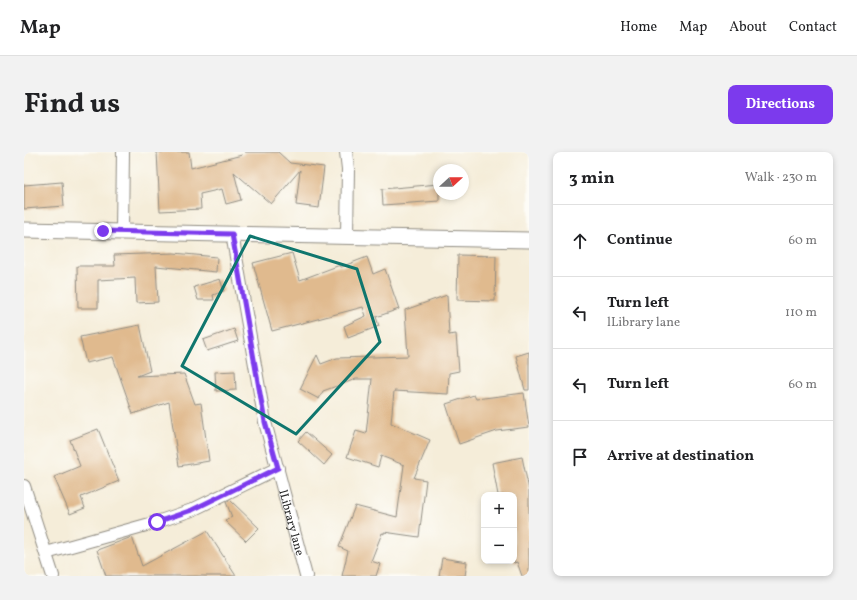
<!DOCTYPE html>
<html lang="en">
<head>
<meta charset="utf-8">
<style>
	body { margin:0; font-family:Vollkorn,serif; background:#f2f2f2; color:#202124 }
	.controls { position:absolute; right:12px; bottom:12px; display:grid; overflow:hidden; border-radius:8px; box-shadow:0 2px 6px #0003 }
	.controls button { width:36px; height:36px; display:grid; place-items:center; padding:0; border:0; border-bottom:1px solid #e0e0e0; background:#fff; color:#202124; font:20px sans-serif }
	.compass { position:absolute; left:409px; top:12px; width:36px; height:36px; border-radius:50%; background:#fff; box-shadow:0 2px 6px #0003; rotate:69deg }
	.stop { position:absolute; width:12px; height:12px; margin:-9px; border:3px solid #7c3aed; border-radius:50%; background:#fff }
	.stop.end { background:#7c3aed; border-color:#fff; box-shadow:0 1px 4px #0008 }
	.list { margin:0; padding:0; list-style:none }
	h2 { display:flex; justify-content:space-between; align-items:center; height:52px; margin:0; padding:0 16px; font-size:17px }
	h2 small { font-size:13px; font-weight:400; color:#757577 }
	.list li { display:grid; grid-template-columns:26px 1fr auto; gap:12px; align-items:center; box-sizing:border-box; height:72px; padding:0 16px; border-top:1px solid #e0e0e0 }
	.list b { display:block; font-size:15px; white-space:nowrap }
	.list p { margin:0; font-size:13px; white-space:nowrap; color:#757577 }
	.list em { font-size:13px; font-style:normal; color:#757577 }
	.icon { flex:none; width:22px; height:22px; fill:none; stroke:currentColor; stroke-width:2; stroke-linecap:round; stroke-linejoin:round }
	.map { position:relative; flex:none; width:505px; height:424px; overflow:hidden; border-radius:8px }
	header { display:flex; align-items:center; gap:24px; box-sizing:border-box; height:56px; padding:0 20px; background:#fff; border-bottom:1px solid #e0e0e0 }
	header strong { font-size:19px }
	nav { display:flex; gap:22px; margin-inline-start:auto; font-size:14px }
	.intro { display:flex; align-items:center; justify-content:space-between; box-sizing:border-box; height:96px; padding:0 24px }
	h1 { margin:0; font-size:28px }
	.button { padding:10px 18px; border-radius:8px; background:#7c3aed; color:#fff; font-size:14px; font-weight:700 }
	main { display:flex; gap:24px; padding:0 24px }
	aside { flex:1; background:#fff; border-radius:8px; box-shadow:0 2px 6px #0003 }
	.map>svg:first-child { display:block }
	.building { fill:#e0ba8e }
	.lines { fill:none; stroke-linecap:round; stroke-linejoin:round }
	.minor-casing { stroke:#908c82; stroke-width:14 }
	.tertiary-casing { stroke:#908c82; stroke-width:17 }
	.minor { stroke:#fff; stroke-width:12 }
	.tertiary { stroke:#fff; stroke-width:15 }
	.route { stroke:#7c3aed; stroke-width:5 }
	.marked { fill:none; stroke:#0f766e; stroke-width:3; stroke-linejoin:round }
	.labels { text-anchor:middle; stroke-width:3.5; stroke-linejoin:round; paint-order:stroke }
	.street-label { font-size:12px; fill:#2b2b2b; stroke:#fdfcf7 }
</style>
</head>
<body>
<header>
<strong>Map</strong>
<nav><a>Home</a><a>Map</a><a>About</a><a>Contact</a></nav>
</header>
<div class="intro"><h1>Find us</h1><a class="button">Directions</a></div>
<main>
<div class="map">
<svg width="505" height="424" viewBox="0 0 505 424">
	<rect width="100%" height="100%" fill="#fdfcf7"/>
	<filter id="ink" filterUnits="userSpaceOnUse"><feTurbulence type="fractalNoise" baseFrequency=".025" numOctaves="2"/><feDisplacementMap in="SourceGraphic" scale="8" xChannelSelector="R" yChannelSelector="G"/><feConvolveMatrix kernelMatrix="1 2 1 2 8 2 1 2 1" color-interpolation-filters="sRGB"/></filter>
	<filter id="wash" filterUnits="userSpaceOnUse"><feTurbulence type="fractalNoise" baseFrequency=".012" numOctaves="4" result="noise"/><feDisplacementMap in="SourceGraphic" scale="16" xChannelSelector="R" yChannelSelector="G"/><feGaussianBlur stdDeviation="0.9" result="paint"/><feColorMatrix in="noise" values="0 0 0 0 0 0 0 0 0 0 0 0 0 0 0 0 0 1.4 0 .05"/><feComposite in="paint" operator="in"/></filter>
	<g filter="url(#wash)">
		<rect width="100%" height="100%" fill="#f5edd9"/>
		<g id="blocks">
			<!-- building -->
			<g class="building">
				<polygon points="133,0 165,0 167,16 218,3 221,0 254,0 266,11 300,15 295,56 272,53 276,18 247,52 210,20 217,48 202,52 198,37 176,42 177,57 136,59"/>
				<polygon points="38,30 40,54 0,57 0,33"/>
				<polygon points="415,32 415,49 359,53 358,37"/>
				<polygon points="150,101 193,105 192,120 132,114 134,150 112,151 111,126 74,128 74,156 54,156 53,114 91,114 90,103"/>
				<polygon points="268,101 276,128 316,113 317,115 343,105 349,122 361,117 375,157 352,165 355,174 324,186 320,174 342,164 339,155 248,179 229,111"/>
				<polygon points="434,103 472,104 471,149 433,148"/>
				<polygon points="196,127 200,139 189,143 190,148 174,148 170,135"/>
				<polygon points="423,143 425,183 432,182 435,219 425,221 424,242 370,239 367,271 406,288 390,326 402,328 395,385 360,380 360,382 358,381 347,409 356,412 352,424 318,424 324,399 315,395 331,354 373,365 380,313 357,304 354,315 323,305 332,279 342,282 348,227 332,227 299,239 295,247 276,237 293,203 297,212 313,206 384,204 381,158"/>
				<polygon points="116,173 126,219 113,224 160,222 171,252 177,251 185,309 155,314 145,250 109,262 89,205 62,211 56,185"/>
				<polygon points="210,177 214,189 183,199 179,188"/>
				<polygon points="505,200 505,238 501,238 492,204"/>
				<polygon points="211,219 212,238 192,239 191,220"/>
				<polygon points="500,241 505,275 473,279 435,292 422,252 450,243 452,247"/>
				<polygon points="74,277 95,329 57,345 61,356 46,362 30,325 56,314 46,288"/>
				<polygon points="282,280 308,303 300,313 274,289"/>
				<polygon points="498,305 505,338 505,424 498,424 493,410 490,411 490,343 474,343 468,311"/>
				<polygon points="206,348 235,376 222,389 201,369 208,365 202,350"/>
				<polygon points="183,379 212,424 82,424 73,398 108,385 118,414"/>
				<polygon points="418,406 443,410 441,424 415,424"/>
			</g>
		</g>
	</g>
	<g filter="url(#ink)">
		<use href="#blocks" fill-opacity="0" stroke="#908c82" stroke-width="1"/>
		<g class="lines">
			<!-- minor casing -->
			<g class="minor-casing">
				<g id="minor">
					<polyline points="322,0 324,17 323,84"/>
					<polyline points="98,79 99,0"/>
					<path id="s1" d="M208 82 241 270 282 424"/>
					<polyline points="0,334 29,424"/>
					<polyline points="22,401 133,370 168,358 254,316"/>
				</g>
			</g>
			<!-- tertiary casing -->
			<g class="tertiary-casing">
				<polyline id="tertiary" points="0,78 505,88"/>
			</g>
			<!-- minor -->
			<use href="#minor" class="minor"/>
			<!-- tertiary -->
			<use href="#tertiary" class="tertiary"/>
		</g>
	</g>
	<g class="lines" filter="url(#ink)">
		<!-- route -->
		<polyline class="route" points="79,79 208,82 241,270 254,316 168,358 133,370"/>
	</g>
	<!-- marked area -->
	<path class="marked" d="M226 84 333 117 356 190 272 282 158 214Z"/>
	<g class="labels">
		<!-- street labels -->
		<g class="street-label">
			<text dy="4" stroke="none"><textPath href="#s1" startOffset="295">lLibrary lane</textPath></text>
		</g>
	</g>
</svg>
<div class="controls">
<button>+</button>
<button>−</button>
</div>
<svg class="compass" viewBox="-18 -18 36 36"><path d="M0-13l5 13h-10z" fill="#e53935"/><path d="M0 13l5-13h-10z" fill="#757577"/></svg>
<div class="stop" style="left:133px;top:370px"></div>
<div class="stop end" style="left:79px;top:79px"></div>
</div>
<aside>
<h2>3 min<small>Walk · 230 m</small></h2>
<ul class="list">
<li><svg class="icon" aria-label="ahead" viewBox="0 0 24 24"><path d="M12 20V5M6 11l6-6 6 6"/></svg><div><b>Continue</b></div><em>60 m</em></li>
<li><svg class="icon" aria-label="left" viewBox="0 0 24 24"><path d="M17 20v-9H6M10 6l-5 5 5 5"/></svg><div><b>Turn left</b><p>lLibrary lane</p></div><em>110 m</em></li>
<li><svg class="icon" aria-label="left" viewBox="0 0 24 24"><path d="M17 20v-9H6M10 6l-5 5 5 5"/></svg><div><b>Turn left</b></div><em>60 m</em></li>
<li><svg class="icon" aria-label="arrive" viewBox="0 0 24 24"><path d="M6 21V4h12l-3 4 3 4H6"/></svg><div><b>Arrive at destination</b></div></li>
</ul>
</aside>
</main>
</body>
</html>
